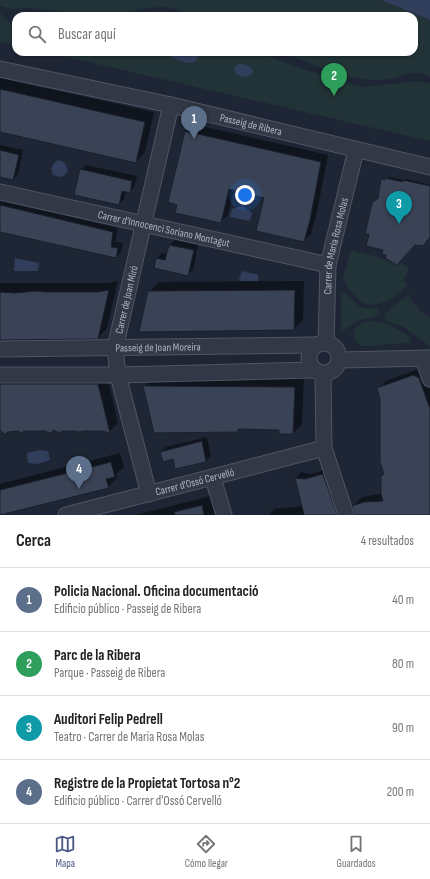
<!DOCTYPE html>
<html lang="es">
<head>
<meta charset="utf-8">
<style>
	body { margin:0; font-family:"Sofia Sans Condensed",sans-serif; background:#f2f2f2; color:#202124 }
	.you { position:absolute; left:245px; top:195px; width:14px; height:14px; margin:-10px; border:3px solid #fff; border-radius:50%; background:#1a73e8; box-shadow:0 0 0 6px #1a73e833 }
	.badge { display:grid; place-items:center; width:26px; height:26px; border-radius:50%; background:#495983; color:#fff; font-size:13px; font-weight:700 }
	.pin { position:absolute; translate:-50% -33px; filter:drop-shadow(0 1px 2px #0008) }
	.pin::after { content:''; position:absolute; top:21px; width:14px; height:12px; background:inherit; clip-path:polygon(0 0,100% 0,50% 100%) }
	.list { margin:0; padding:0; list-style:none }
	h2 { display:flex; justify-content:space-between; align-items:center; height:52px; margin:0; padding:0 16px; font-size:17px }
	h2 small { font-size:13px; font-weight:400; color:#757577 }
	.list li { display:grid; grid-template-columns:26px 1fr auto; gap:12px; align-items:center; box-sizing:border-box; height:64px; padding:0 16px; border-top:1px solid #e0e0e0 }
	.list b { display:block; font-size:15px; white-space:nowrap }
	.list p { margin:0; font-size:13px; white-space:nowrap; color:#757577 }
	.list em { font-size:13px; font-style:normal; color:#757577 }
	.icon { flex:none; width:22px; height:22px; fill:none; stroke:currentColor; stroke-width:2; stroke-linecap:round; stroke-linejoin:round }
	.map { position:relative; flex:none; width:430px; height:515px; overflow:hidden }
	.search { position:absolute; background:#fff; box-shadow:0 1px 3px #0004; left:12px; right:12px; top:12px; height:44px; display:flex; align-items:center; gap:10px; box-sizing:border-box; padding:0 14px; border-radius:12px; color:#757577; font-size:15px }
	.sheet { height:308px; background:#fff }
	nav { display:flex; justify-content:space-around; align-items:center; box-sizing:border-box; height:56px; border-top:1px solid #e0e0e0; background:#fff; font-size:11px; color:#757577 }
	nav a { display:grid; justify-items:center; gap:2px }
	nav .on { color:#495983 }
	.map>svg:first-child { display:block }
	.green { fill:#213337 }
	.water { fill:#303d5b }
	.shadow { fill:#0007 }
	.building { fill:#3a4356; stroke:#191f2c }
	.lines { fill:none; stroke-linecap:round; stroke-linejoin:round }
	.minor-casing { stroke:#4f5564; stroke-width:17 }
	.minor { stroke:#323846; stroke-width:15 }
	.labels { text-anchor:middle; stroke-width:4; stroke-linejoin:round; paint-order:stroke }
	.street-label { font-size:11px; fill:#abb2c3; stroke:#181d2a }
</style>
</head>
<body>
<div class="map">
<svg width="430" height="515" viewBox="0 0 430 515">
	<rect width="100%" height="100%" fill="#1e2635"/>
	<!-- green -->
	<g class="green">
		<path d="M0 0H381L430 20V77C409 66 400 80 382 80 349 82 313 64 282 52H414V16H194L172 8 161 7 141 9 120 15 64 12 31 8 10 9 0 6Z"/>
		<polygon points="167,11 171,16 138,16 150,12"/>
		<polygon points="0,13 11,24 16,26 16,45 0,42"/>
		<polygon points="45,52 258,52 294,66 329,78 364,87 417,81 427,83 430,84 430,141"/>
		<path d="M351 250 381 258 398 265 401 262 408 268V271L403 280 405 283 407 285C397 296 379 310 363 303 355 299 349 288 344 281L343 278Z"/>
		<path d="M346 293C352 298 357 307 365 308 370 309 374 307 379 309L380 314C374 318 364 318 358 321 351 324 347 329 341 332V297L342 294Z"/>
		<path d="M410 294 409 299 413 302 420 311 430 318V346L402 326 389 322 384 318C387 308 402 300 410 294Z"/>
		<path d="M371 321C382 320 401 330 410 337V343L362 346C355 342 350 333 358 326 361 323 367 322 371 321Z"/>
	</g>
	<!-- water -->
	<g class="water">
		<polygon points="381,0 430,0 430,20"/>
		<path d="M141 52H200C199 57 196 63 190 63 182 63 173 56 165 55 156 53 149 57 141 52Z"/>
		<path d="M239 64C245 64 249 65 253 70L252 74C247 78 241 77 236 74L234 68Z"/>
		<polygon points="59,160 65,163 68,170 65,175 59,177 53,175 51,168 56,161"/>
		<polygon points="243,206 252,213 250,221 230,217 232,209"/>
		<polygon points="15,258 39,263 38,271 14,271"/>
		<polygon points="242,271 258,275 258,281 240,281 239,279"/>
		<polygon points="40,450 48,451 50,460 38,464 28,463 27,453"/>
	</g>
	<!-- shadow -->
	<g class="shadow">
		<polygon points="0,78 154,112 145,152 136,162 0,131"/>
		<polygon points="193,124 328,155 317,212 311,234 303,241 265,197 234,189 228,215 220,222 186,131"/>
		<polygon points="0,145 23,150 18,174 13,179 0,176"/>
		<polygon points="86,165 137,176 134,187 129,192 126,191 124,199 119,204 81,170"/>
		<polygon points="388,177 404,180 406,179 430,185 430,236 415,244 387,254 384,249 378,198 382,180 384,179 386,179"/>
		<polygon points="0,200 118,228 115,242 123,243 121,252 116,257 0,230"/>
		<polygon points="175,240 198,245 193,270 187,275 155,267 157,258 162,253 168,254 170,245"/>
		<polygon points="118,281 107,328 98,338 0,339 0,283 108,283"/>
		<polygon points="304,281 303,320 293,329 149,292 159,282"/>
		<polygon points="421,368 430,380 430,515 357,515 354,506 361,498 372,495 382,494 382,476 385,473 381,398 378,389 386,381"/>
		<polygon points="0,375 107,375 118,423 109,432 101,430 54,429 45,430 0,431"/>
		<polygon points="153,377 304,378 302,424 293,433 280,429 240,428 238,431 144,387"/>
		<polygon points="207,437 211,456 206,461 176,468 174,457 161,452 166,447"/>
		<polygon points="120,453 124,467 116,474 117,478 108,487 0,514 0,484"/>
		<polygon points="329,469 345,515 269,515 274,509 303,506 296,478 301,472 311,474"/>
		<polygon points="211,496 228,515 135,515"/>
	</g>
	<!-- building -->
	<g class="building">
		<polygon points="0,89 145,122 136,163 0,132"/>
		<polygon points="185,131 321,162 310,220 304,242 256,231 264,198 229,189 221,223 175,213 177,205 168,202"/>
		<polygon points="0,150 19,155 13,180 0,177"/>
		<polygon points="80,169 132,181 130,193 122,191 119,205 74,195"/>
		<polygon points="385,178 403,182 403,180 430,186 430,237 423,246 415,245 397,265 385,258 386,255 382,254 383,250 366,246 369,234 365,234 372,203 378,198 381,179 385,180"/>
		<polygon points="0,205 113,232 111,247 118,248 116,258 0,232"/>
		<polygon points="169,245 194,250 188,276 154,268 156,258 165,260"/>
		<polygon points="109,290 98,339 0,340 0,292 15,293 37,291 45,292 98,292"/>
		<polygon points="295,290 294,330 139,332 148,291"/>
		<polygon points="413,375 419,378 430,409 430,515 355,515 352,506 364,502 383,501 381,494 381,476 384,474 380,462 380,399 377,388"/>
		<polygon points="0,384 98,384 110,433 101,431 85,431 79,432 75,431 63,431 59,433 54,430 50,433 45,431 25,431 21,433 18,431 8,432 5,434 0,430"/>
		<polygon points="143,386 295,387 293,434 279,434 279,430 238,429 238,432 154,433"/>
		<polygon points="202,441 206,462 175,469 173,459 163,462 160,452"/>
		<polygon points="111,462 115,477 106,479 109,488 0,515 0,490"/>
		<polygon points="323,474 337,515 304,515 295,478 305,479"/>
		<polygon points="202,505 204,515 175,515 174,512"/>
	</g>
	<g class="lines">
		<!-- minor casing -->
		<g class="minor-casing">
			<g id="minor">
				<path id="s1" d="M0 69 171 105 430 167"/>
				<path id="s2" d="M0 192 328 265"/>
				<circle cx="324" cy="358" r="15"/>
				<path id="s3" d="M326 343 328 265 356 150"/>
				<path id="s4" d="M0 349 316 345"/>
				<polyline points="423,359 430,379"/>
				<polyline points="340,360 430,358"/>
				<polyline points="323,374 324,448 346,515"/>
				<polyline points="0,375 118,375 314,370"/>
				<polyline points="213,478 224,515"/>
				<path id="s5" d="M149 494 118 375 115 348 171 105"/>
				<path id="s6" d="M66 515 324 448"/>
			</g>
		</g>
		<!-- minor -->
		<use href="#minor" class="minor"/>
	</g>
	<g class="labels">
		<!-- street labels -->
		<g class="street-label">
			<text dy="4" stroke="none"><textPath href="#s1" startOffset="257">Passeig de Ribera</textPath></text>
			<text dy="4" stroke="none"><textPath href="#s2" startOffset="168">Carrer d'Innocenci Soriano Montagut</textPath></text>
			<text dy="4" stroke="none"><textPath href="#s3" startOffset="98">Carrer de Maria Rosa Molas</textPath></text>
			<text dy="4" stroke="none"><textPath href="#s5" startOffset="200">Carrer de Joan Miró</textPath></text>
			<text dy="4" stroke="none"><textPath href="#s4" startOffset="158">Passeig de Joan Moreira</textPath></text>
			<text dy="4" stroke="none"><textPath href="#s6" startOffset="133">Carrer d'Ossó Cervelló</textPath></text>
		</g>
	</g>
</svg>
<div class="you"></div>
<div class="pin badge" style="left:194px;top:139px;background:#5c6f8a">1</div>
<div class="pin badge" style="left:334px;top:96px;background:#2e9e5b">2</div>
<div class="pin badge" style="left:399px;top:224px;background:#0f9aa8">3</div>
<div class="pin badge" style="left:79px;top:489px;background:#5c6f8a">4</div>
<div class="search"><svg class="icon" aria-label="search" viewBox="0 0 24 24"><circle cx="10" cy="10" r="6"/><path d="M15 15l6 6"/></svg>Buscar aquí</div>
</div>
<section class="sheet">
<h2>Cerca<small>4 resultados</small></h2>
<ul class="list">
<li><span class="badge" style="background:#5c6f8a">1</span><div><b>Policia Nacional. Oficina documentació</b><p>Edificio público · Passeig de Ribera</p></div><em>40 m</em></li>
<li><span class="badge" style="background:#2e9e5b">2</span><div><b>Parc de la Ribera</b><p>Parque · Passeig de Ribera</p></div><em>80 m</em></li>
<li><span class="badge" style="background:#0f9aa8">3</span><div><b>Auditori Felip Pedrell</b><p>Teatro · Carrer de Maria Rosa Molas</p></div><em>90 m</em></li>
<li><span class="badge" style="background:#5c6f8a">4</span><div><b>Registre de la Propietat Tortosa n°2</b><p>Edificio público · Carrer d'Ossó Cervelló</p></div><em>200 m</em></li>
</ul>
</section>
<nav>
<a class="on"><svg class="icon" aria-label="map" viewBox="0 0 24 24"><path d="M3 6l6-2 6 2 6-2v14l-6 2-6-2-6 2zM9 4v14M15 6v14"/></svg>Mapa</a>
<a><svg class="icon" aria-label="directions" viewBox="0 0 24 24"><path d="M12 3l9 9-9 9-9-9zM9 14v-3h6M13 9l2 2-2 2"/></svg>Cómo llegar</a>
<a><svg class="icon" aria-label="saved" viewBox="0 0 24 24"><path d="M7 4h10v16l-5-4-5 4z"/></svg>Guardados</a>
</nav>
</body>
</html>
